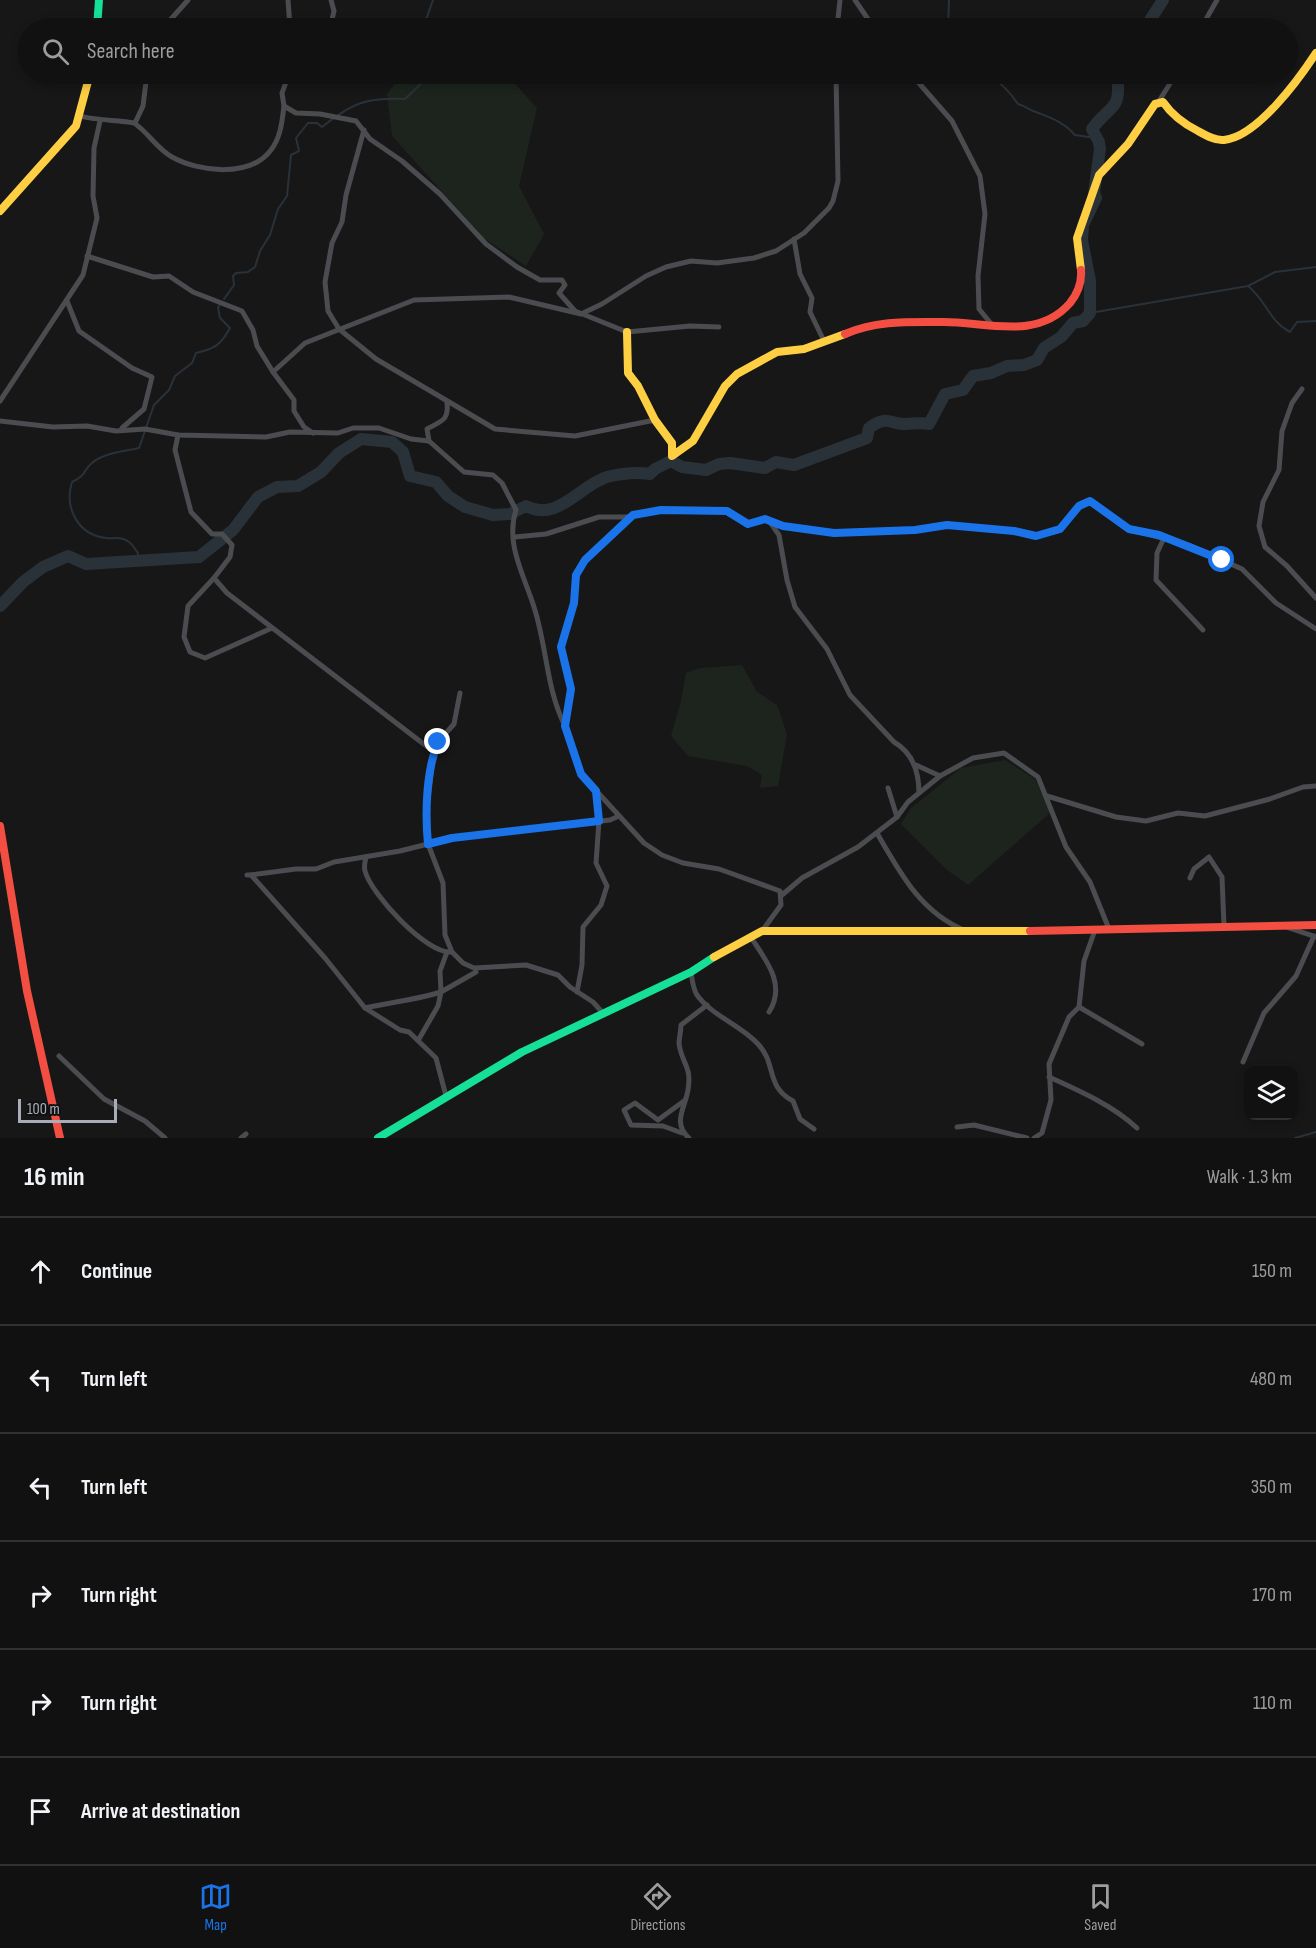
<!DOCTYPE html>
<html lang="en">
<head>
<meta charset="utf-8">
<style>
	body { margin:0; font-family:"Sofia Sans Condensed",sans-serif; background:#1a1a1a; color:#f1f3f6 }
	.controls { position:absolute; right:18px; bottom:18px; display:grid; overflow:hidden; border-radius:12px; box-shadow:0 3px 9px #0003 }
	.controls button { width:54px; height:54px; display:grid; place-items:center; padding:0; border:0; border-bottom:2px solid #303131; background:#111; color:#f1f3f6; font:30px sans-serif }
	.scale { position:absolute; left:18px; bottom:15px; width:99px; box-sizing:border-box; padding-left:6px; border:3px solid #a8adb8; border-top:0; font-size:16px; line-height:21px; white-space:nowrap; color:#a8adb8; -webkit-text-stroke:4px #111113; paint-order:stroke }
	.stop { position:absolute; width:18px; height:18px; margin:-14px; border:4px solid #1a73e8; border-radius:50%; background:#fff }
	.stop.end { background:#1a73e8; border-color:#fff; box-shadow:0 2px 6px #0008 }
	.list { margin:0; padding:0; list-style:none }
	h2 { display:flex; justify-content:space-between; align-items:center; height:78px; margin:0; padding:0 24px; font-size:26px }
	h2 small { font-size:20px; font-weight:400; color:#9c9d9f }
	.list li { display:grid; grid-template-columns:39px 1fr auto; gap:18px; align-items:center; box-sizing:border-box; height:108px; padding:0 24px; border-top:2px solid #303131 }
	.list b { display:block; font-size:22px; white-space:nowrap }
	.list em { font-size:20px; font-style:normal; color:#9c9d9f }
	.icon { flex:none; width:33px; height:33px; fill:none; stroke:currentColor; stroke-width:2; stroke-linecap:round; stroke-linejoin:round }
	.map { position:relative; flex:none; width:1316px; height:1138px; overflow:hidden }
	.search { position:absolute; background:#111; box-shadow:0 3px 9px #0003; left:18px; right:18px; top:18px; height:66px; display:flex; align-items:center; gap:15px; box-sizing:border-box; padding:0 21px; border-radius:33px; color:#9c9d9f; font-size:22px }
	.sheet { height:726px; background:#111 }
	nav { display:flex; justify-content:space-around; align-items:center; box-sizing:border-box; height:84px; border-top:2px solid #303131; background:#111; font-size:16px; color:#9c9d9f }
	nav a { display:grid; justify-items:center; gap:3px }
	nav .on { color:#1a73e8 }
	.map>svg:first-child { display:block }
	.green { fill:#1d241e }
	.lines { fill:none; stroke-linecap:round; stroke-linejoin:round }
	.stream { stroke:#2a3239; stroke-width:2 }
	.river { stroke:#2a3239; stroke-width:12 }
	.street { stroke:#4b4c50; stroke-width:5 }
	.fast { stroke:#16e098; stroke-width:8 }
	.slow { stroke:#ffcf43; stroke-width:8 }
	.jam { stroke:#f24e42; stroke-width:8 }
	.route { stroke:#1a73e8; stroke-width:8 }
</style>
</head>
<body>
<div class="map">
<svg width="1316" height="1138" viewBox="0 0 1316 1138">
	<rect width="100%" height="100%" fill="#171717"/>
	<!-- green -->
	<g class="green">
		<polygon points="402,74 506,74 537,108 519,186 544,234 526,266 485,239 392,136 387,94"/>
		<polygon points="742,665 757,692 777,705 787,734 778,786 760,788 762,775 747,766 688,756 671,736 681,701 686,673 700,668"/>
		<polygon points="1005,760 1035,779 1051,812 968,885 947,870 901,824 911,808 961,768"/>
	</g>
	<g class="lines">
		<!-- stream -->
		<g class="stream">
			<polyline points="417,28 427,17 433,0"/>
			<polyline points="948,28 949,0"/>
			<path d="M987 74C999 81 1010 92 1018 104 1026 106 1029 110 1036 112 1051 118 1064 122 1075 135L1096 138"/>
			<path d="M1248 286C1266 300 1269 321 1290 332L1297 322 1316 321"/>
			<path d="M224 299 234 285 233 276 236 273 248 272 255 267 260 251 270 235 278 209 287 196 291 155 299 151 296 138 308 123H317L322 127C352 103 367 97 405 99L426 79 427 74"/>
			<polyline points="1090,313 1248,286 1275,272 1316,267"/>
			<path d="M137 561 138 553C135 549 132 544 129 542 122 536 114 539 106 538 78 535 64 508 72 482 88 474 82 471 92 463 103 453 125 451 139 448L154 405 169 390 175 376 192 363 196 353C214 349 221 345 230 328L220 318 218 308 220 304"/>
			<polyline points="1295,1138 1316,1132"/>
		</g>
		<!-- river -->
		<g class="river">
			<polyline points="1145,28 1163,0"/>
			<path d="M0 606 23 582 43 567 68 556 86 564 199 557 233 530 258 497 277 487 298 486 321 472 339 453 361 439 392 442 403 452 410 476 436 482 448 496 465 507 493 515 510 514 526 506C557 523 580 485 607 477 620 474 637 472 650 474L655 469 671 461 682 467 706 470 719 464 730 463 765 468 776 462 794 465 867 438 869 428C888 414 891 425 905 424 914 424 920 422 929 424L945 394 963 390 973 376 991 373 1007 366 1024 365 1037 360 1044 348 1061 337 1073 323 1083 321 1090 313V281L1082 240 1083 225 1096 198 1094 193 1100 149 1099 142 1092 129C1110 104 1122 112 1117 74"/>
		</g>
		<!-- street -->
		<g class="street">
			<polyline points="288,0 290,28"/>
			<polyline points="855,0 874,28"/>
			<polyline points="163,28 188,0"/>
			<polyline points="330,28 334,11 331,0"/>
			<polyline points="837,28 840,0"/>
			<polyline points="1201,28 1217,0"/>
			<polyline points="289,74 282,93 284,106 296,113 320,114 356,121 370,139 402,161 440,194 486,244 517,267 540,280 562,280 565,285 559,293 575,311 627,332 690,326 719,327"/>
			<polyline points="911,74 952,121 980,176 985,214 978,276 979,309 993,326"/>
			<polyline points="1159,101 1176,74"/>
			<path d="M80 116C92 120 130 121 134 123 148 132 157 149 172 157 199 172 250 178 271 150 281 137 282 121 284 106"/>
			<polyline points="135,123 143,106 147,74"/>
			<polyline points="364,130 346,195 342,222 332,243 325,282 328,311 339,329 376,359 495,429 575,436 655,420"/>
			<polyline points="794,239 800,274 812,298 810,312 824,341"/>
			<polyline points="87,256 153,277 169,276 193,292 242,311 253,330 257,346 273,372"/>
			<polyline points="67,301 79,331 132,368 152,377 144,409 122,428"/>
			<polyline points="1302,389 1292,403 1282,431 1279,470 1263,502 1259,526 1265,547 1287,566 1316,598"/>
			<polyline points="0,401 83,275 97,218 93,196 94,148 100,121"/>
			<path d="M0 421 53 427 87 426 116 431 145 429 178 435 266 437 290 432 338 433 353 428H379L411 439 429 441 464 472 493 475 502 483 516 510C505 544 524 575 534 607 547 647 546 688 565 726"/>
			<polyline points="313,433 304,427 294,411 294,400 273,372 305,343 414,300 509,297 581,314 602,304 646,276 666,267 691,261 717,263 754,258 776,251 804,233 829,208 833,201 838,181 836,74"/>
			<polyline points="178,435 175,450 191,512 212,534 222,534 232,545 230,557 214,578 227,593 434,752"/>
			<path d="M429 441 427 429C441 421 449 421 447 403"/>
			<polyline points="630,517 585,560 576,575 574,603 561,647 571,689 565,726 581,774 644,843 662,855 683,863 719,869 780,891 781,905 762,931"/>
			<path d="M770 522 779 535 787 580 795 607 827 649 850 695 894 742C913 753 919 772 919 793"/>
			<polyline points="515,537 546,534 599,517 627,517 661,510 727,511 748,524 765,519 783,526 834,533 915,530 947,525 993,528 1036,536 1060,529 1079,506 1090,501 1129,529 1191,546 1242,569 1276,603 1316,629"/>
			<polyline points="1164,538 1157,553 1156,580 1203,630"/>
			<polyline points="214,578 188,606 184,637 190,652 205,658 272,628"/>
			<polyline points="460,693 454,724 438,742 434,752 426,816 428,844 443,883 445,935 452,952 463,963 474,968 526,965 558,975 570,987 593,1002 603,1013"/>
			<polyline points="916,765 940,776"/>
			<polyline points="888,788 897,817"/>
			<polyline points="1047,796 1116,817 1146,821 1178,813 1205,816 1270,799 1303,787 1316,786"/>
			<path d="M877 833C900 873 921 913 966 931"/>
			<path d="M366 857C365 861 364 867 365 871 371 894 427 955 452 952"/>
			<polyline points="247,875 251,875 325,958 365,1008 400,1030 409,1032 436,1058 446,1096"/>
			<polyline points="251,875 296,869 316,869 334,862 400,851 452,838 610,820 619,816"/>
			<polyline points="1190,878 1194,869 1209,857 1222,877 1224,926"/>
			<polyline points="782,895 802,878 858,847 897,817 908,802 940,776 973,758 1004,753 1038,777 1066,847 1090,882 1109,929"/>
			<polyline points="1286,927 1316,937"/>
			<path d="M750 936C765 959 787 984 769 1012"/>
			<polyline points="447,952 440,971 441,992 476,972"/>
			<path d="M691 972C692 979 693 989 697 995 712 1016 741 1025 758 1044 777 1064 765 1086 793 1101L800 1119 814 1129"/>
			<polyline points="577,992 582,965 583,927 601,905 607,886 596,863 599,821 596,791"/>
			<polyline points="1079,1007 1142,1044"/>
			<path d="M365 1008C391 1002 416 1000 441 992L438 1006 419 1039"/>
			<polyline points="59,1056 104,1099 145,1121 165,1138"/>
			<polyline points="1243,1062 1264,1013 1296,976 1314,936"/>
			<path d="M1049 1077C1080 1091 1112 1105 1137 1128"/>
			<polyline points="957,1127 974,1125 1027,1138"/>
			<polyline points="682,1133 663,1126 631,1125 624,1110 635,1103 658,1120 684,1101"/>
			<polyline points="241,1138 246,1134"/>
			<path d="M689 1138C672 1123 685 1108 688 1090 692 1066 682 1064 679 1044 679 1038 681 1031 681 1025L707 1005"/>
			<polyline points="1034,1138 1042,1133 1051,1100 1049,1064 1069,1017 1079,1007 1084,961 1095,930"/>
		</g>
		<!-- fast -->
		<g class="fast">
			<polyline points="97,28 99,0"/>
			<polyline points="378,1138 522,1052 691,972 714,957"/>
		</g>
		<!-- slow -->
		<g class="slow">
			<polyline points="0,211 76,126 90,74"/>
			<path d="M1081 270 1077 238 1099 175 1128 144 1155 104 1163 102C1172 115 1184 124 1198 131 1205 135 1215 141 1224 140 1257 137 1299 79 1316 53"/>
			<polyline points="627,332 628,373 638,386 655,420 672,443 672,456 693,441 725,386 737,374 777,352 804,349 845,334"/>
			<polyline points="714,957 762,931 1030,931"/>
		</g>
		<!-- jam -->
		<g class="jam">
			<path d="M845 334C877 320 910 322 944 322 986 322 1037 341 1070 303 1078 293 1082 283 1081 270"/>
			<polyline points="0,826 27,991 60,1138"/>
			<polyline points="1030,931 1316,925"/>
		</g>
	</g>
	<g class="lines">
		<!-- route -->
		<path class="route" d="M438 742C426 771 425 814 428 844L452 838 599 821 596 791 581 774 565 726 571 689 561 647 574 603 576 575 585 560 633 515 661 510 727 511 748 524 765 519 783 526 834 533 915 530 947 525 1014 531 1036 536 1060 529 1079 506 1090 501 1129 529 1159 535 1222 560"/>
	</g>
</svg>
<div class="controls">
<button><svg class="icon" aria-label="layers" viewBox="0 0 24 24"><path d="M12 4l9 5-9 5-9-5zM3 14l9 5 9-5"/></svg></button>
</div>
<div class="scale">100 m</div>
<div class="stop" style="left:1222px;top:560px"></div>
<div class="stop end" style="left:438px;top:742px"></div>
<div class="search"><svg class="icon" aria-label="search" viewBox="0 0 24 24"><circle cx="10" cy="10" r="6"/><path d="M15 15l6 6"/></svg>Search here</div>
</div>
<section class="sheet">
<h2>16 min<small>Walk · 1.3 km</small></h2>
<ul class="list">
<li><svg class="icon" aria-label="ahead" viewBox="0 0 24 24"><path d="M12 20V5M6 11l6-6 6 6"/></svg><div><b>Continue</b></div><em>150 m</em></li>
<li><svg class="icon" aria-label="left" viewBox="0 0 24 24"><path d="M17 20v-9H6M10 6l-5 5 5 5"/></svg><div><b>Turn left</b></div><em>480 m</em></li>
<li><svg class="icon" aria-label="left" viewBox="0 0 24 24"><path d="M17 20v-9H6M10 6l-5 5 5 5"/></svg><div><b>Turn left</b></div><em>350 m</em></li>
<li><svg class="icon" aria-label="right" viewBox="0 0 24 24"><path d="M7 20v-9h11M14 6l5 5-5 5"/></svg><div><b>Turn right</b></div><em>170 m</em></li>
<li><svg class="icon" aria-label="right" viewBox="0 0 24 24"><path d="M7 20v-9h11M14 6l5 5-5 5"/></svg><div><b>Turn right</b></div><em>110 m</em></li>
<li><svg class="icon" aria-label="arrive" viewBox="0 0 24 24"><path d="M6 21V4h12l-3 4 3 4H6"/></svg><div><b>Arrive at destination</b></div></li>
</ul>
</section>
<nav>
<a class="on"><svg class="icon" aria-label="map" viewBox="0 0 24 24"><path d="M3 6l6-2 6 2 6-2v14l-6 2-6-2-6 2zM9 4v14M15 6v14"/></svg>Map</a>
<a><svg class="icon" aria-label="directions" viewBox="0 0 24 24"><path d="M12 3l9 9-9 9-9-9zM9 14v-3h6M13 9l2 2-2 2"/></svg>Directions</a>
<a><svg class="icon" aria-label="saved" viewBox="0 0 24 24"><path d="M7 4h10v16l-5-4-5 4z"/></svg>Saved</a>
</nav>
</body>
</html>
